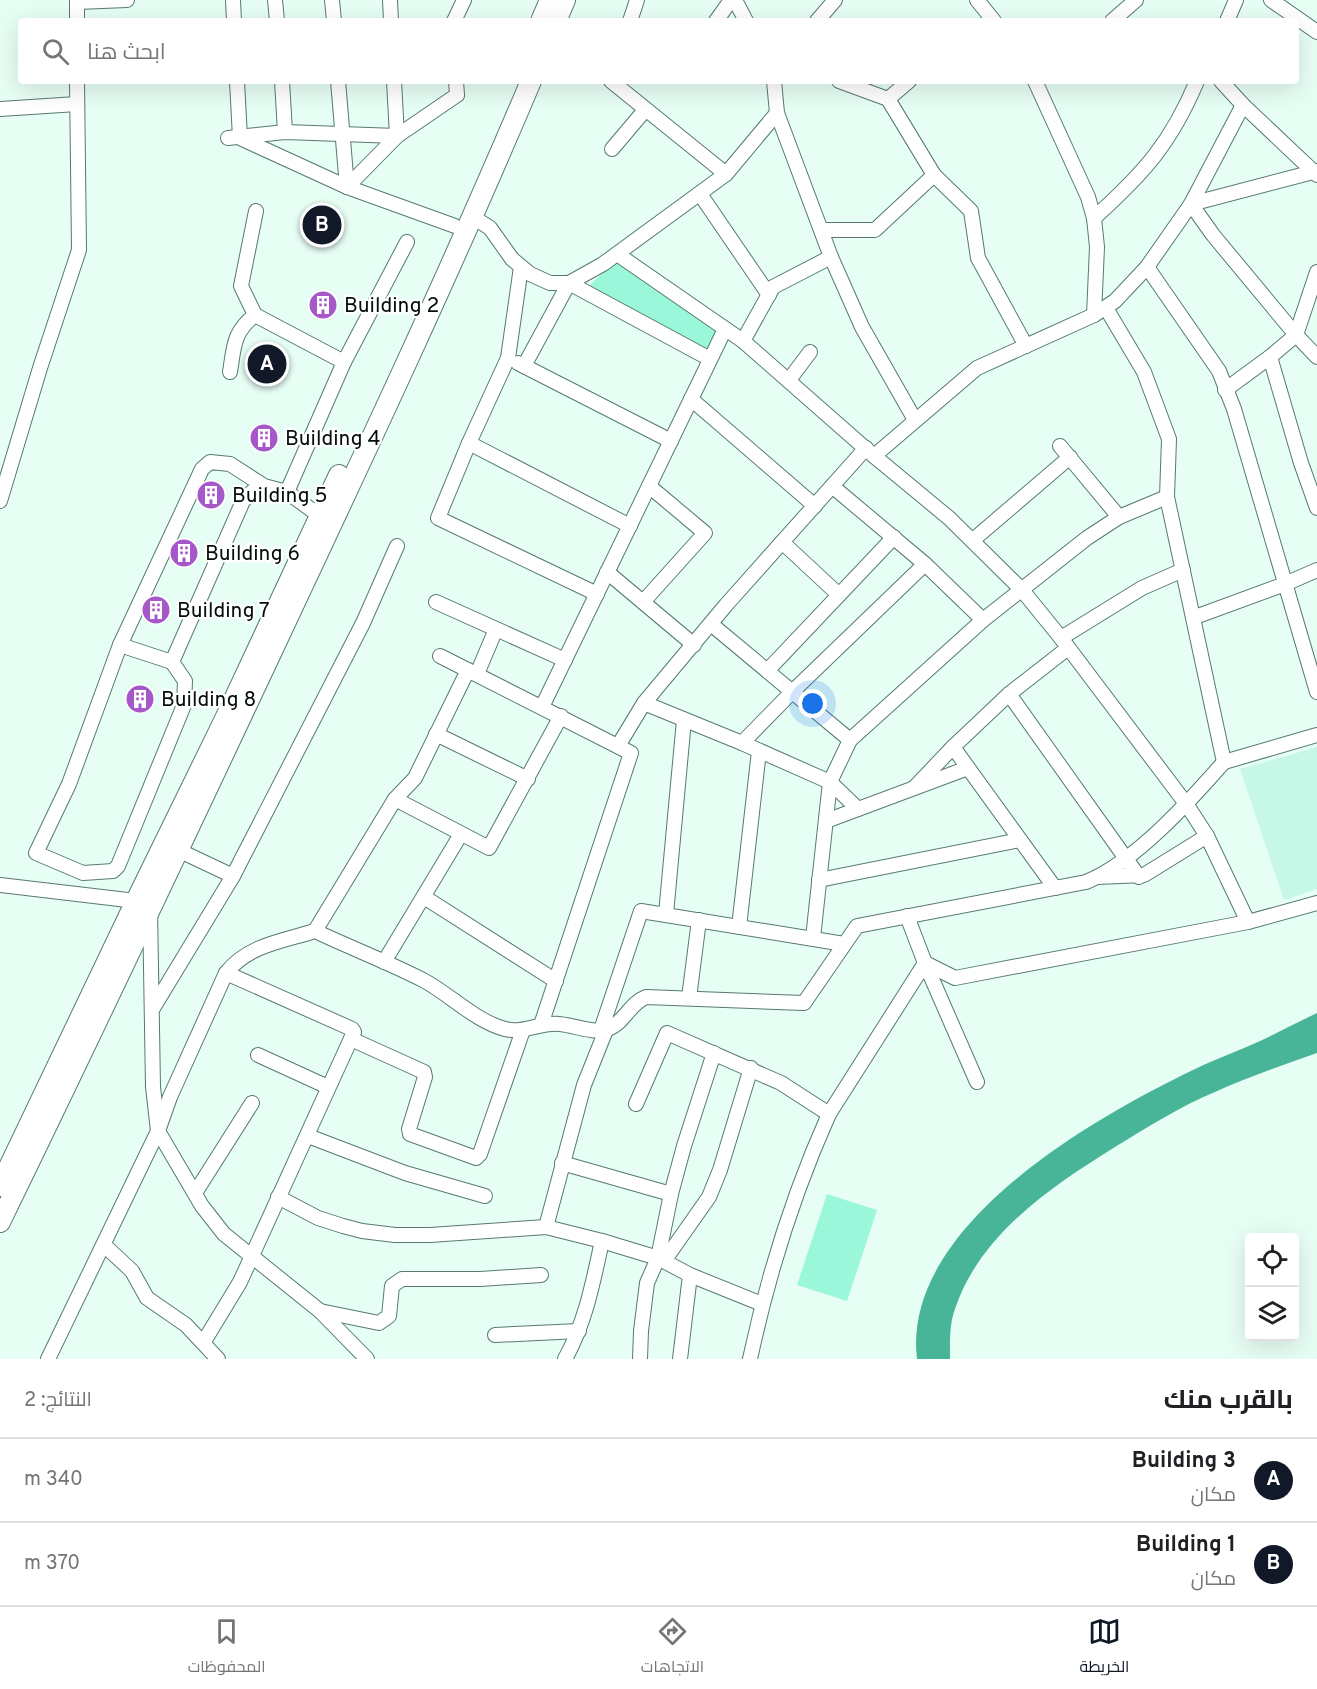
<!DOCTYPE html>
<html lang="ar">
<head>
<meta charset="utf-8">
<style>
	body { margin:0; font-family:Overpass,Cairo,sans-serif; background:#f6f6f6; color:#202124; direction:rtl }
	.controls { position:absolute; right:18px; bottom:18px; display:grid; overflow:hidden; border-radius:6px; box-shadow:0 6px 24px #0002 }
	.controls button { width:54px; height:54px; display:grid; place-items:center; padding:0; border:0; border-bottom:2px solid #e0e0e0; background:#fff; color:#202124; font:30px sans-serif }
	.you { position:absolute; left:813px; top:704px; width:21px; height:21px; margin:-15px; border:4px solid #fff; border-radius:50%; background:#1a73e8; box-shadow:0 0 0 9px #1a73e833 }
	.badge { display:grid; place-items:center; width:39px; height:39px; border-radius:50%; background:#111827; color:#fff; font-size:20px; font-weight:700 }
	.pin { position:absolute; translate:-50% -50%; border:3px solid #fff; box-shadow:0 2px 6px #0006 }
	.list { margin:0; padding:0; list-style:none }
	h2 { display:flex; justify-content:space-between; align-items:center; height:78px; margin:0; padding:0 24px; font-size:26px }
	h2 small { font-size:20px; font-weight:400; color:#757577 }
	.list li { display:grid; grid-template-columns:39px 1fr auto; gap:18px; align-items:center; box-sizing:border-box; height:84px; padding:0 24px; border-top:2px solid #e0e0e0 }
	.list b { display:block; font-size:22px; white-space:nowrap }
	.list p { margin:0; font-size:20px; white-space:nowrap; color:#757577 }
	.list em { font-size:20px; font-style:normal; color:#757577 }
	.icon { flex:none; width:33px; height:33px; fill:none; stroke:currentColor; stroke-width:2; stroke-linecap:round; stroke-linejoin:round }
	.map { position:relative; flex:none; width:1317px; height:1359px; overflow:hidden; direction:ltr }
	.search { position:absolute; background:#fff; box-shadow:0 6px 24px #0002; left:18px; right:18px; top:18px; height:66px; display:flex; align-items:center; gap:15px; box-sizing:border-box; padding:0 21px; border-radius:6px; color:#757577; font-size:22px }
	.sheet { height:246px; background:#fff }
	nav { display:flex; justify-content:space-around; align-items:center; box-sizing:border-box; height:84px; border-top:2px solid #e0e0e0; background:#fff; font-size:16px; color:#757577 }
	nav a { display:grid; justify-items:center; gap:3px }
	nav .on { color:#111827 }
	.map>svg:first-child { display:block }
	.built { fill:#c7f8e7 }
	.green { fill:#9af7da }
	.water { fill:#49b598 }
	.lines { fill:none; stroke-linecap:round; stroke-linejoin:round }
	.minor-casing { stroke:#567a6e; stroke-width:16 }
	.secondary-casing { stroke:#567a6e; stroke-width:22 }
	.minor { stroke:#fff; stroke-width:14 }
	.secondary { stroke:#fff; stroke-width:20 }
	.labels { text-anchor:middle; stroke-width:4.5; stroke-linejoin:round; paint-order:stroke }
	.poi-label { font-size:21px; fill:#030e0a; stroke:#fff; text-anchor:start }
</style>
</head>
<body>
<div class="map">
<svg width="1317" height="1359" viewBox="0 0 1317 1359">
	<rect width="100%" height="100%" fill="#e7fef5"/>
	<!-- built -->
	<polygon class="built" points="1317,747 1317,889 1284,900 1240,769"/>
	<!-- green -->
	<g class="green">
		<polygon points="617,259 719,330 709,352 587,288"/>
		<polygon points="827,1194 877,1210 847,1301 797,1285"/>
	</g>
	<!-- water -->
	<path class="water" d="M1317 1013V1053C1283 1065 1248 1077 1215 1092 1179 1107 1148 1127 1115 1147 1051 1187 980 1234 955 1309 949 1325 950 1343 950 1359H917C901 1227 1093 1118 1193 1070 1215 1059 1238 1051 1260 1041 1279 1032 1298 1022 1317 1013Z"/>
	<g class="lines">
		<!-- minor casing -->
		<g class="minor-casing">
			<g id="minor">
				<polyline points="77,0 77,21"/>
				<polyline points="233,0 234,21"/>
				<polyline points="275,0 277,21"/>
				<polyline points="332,0 334,21"/>
				<polyline points="390,0 391,21"/>
				<polyline points="735,0 746,21"/>
				<polyline points="977,0 994,21"/>
				<polyline points="1271,0 1317,32"/>
				<polyline points="77,2 127,0"/>
				<polyline points="454,21 464,0"/>
				<polyline points="630,21 637,0"/>
				<polyline points="716,21 731,0"/>
				<polyline points="817,21 835,0"/>
				<polyline points="1112,21 1136,0"/>
				<polyline points="1227,21 1236,0"/>
				<polyline points="237,81 240,138 347,187 455,226"/>
				<polyline points="282,81 285,132"/>
				<polyline points="338,81 347,187"/>
				<polyline points="611,81 726,174"/>
				<polyline points="774,81 777,113 831,257 862,327 915,420"/>
				<polyline points="839,81 888,99 934,175 971,211 978,258 1026,346"/>
				<polyline points="1035,81 1088,197 1094,218 1097,247 1094,315"/>
				<polyline points="1221,81 1243,105 1317,175"/>
				<polyline points="888,99 909,81"/>
				<polyline points="0,109 77,104"/>
				<polyline points="228,138 285,132 397,136 457,95 456,81"/>
				<polyline points="612,149 645,110"/>
				<polyline points="1317,171 1191,204 1213,235 1296,335 1317,357"/>
				<polyline points="347,187 397,136 394,81"/>
				<polyline points="700,194 769,295"/>
				<polyline points="256,211 241,286 255,315 344,362"/>
				<polyline points="473,217 490,228 512,259 530,274 550,283 569,283 603,264 726,174 777,113"/>
				<path d="M1094 218C1144 173 1171 143 1197 81"/>
				<polyline points="822,230 875,230 934,175"/>
				<polyline points="617,254 743,341 874,456 949,518 1022,590 1061,638 1187,805 1207,836 1248,922"/>
				<polyline points="521,267 508,358 469,443 438,518 597,594"/>
				<polyline points="1147,267 1219,371 1234,409 1317,692"/>
				<polyline points="743,341 773,287 831,257"/>
				<polyline points="1270,357 1301,463 1317,508"/>
				<polyline points="518,363 671,441"/>
				<polyline points="524,366 569,283 710,359"/>
				<path d="M230 372C234 347 233 332 255 315"/>
				<polyline points="789,380 810,352"/>
				<polyline points="1225,390 1270,357 1296,335 1317,272"/>
				<polyline points="691,399 815,506"/>
				<polyline points="469,443 630,526"/>
				<polyline points="1060,446 1119,517"/>
				<polyline points="874,456 977,368 1094,315 1115,301 1147,267 1191,204 1243,105"/>
				<polyline points="264,486 230,464 210,462 202,469 120,645 69,784 36,853 83,873 113,871 118,866 184,705 185,681 172,662 243,501 253,491 264,486 287,492 320,516 328,519"/>
				<polyline points="832,486 925,564 983,620"/>
				<polyline points="287,492 344,362 407,242"/>
				<polyline points="0,501 40,368 79,250 77,81"/>
				<polyline points="973,540 1070,457"/>
				<polyline points="782,542 839,595"/>
				<polyline points="607,572 694,645"/>
				<polyline points="436,602 565,660"/>
				<polyline points="643,602 705,533 649,486"/>
				<polyline points="1195,617 1285,584 1317,570"/>
				<polyline points="711,624 850,740"/>
				<polyline points="1061,638 1142,588 1183,570"/>
				<polyline points="120,645 172,662"/>
				<polyline points="440,656 631,753 541,1025"/>
				<polyline points="767,671 894,537"/>
				<polyline points="477,674 496,629"/>
				<polyline points="1009,694 1139,877"/>
				<polyline points="644,703 742,743 830,782 858,809"/>
				<polyline points="542,707 725,329"/>
				<polyline points="436,734 528,779"/>
				<polyline points="742,743 792,692 925,564"/>
				<polyline points="618,746 644,703 726,605 866,448"/>
				<polyline points="953,747 1055,888"/>
				<polyline points="1224,762 1317,735"/>
				<polyline points="914,788 953,747 1009,694 1068,648"/>
				<polyline points="395,799 489,848 561,716"/>
				<polyline points="826,821 968,768"/>
				<polyline points="178,850 233,876"/>
				<polyline points="1097,877 1144,875 1207,836"/>
				<polyline points="819,880 1020,840"/>
				<polyline points="0,885 136,901 150,907 153,1087 158,1131 202,1206 224,1234 320,1311 367,1359"/>
				<polyline points="424,897 556,981"/>
				<polyline points="666,914 684,720"/>
				<polyline points="907,916 925,963 977,1082"/>
				<polyline points="739,927 759,751"/>
				<polyline points="315,931 395,799 415,778 468,670"/>
				<polyline points="813,938 830,782 850,740 983,620 1087,538 1119,517 1167,497"/>
				<polyline points="384,962 461,834"/>
				<polyline points="689,998 699,920"/>
				<polyline points="153,1008 233,876 363,623 397,546"/>
				<polyline points="601,1030 641,911 844,944"/>
				<polyline points="351,1039 424,1072 425,1077 409,1129 410,1134 476,1158 480,1154 523,1030"/>
				<polyline points="258,1055 328,1087"/>
				<polyline points="636,1104 667,1033 781,1083 829,1114"/>
				<polyline points="308,1136 405,1173 485,1196"/>
				<polyline points="562,1163 671,1194"/>
				<polyline points="195,1193 252,1103"/>
				<polyline points="278,1197 318,1218 343,1226 362,1231 395,1235 430,1235 546,1227 602,1241 658,1258 690,1275 762,1304"/>
				<polyline points="546,1227 584,1085 606,1030"/>
				<polyline points="104,1245 132,1271 147,1298 186,1325 203,1343"/>
				<polyline points="664,1261 709,1197 720,1170 751,1068"/>
				<polyline points="320,1311 379,1323 389,1316 392,1286 402,1279 480,1279 541,1275"/>
				<polyline points="495,1335 579,1331"/>
				<path d="M48 1359 158 1131 170 1097 226 973C248 945 283 941 315 931 351 948 388 962 423 980 451 995 475 1021 505 1029 524 1034 540 1022 559 1024 574 1025 593 1034 608 1029 624 1023 630 1003 646 997L804 1003 857 926 1086 882C1135 862 1189 802 1224 762L1167 497 1169 439 1144 372 1106 308"/>
				<polyline points="218,1359 203,1343 240,1282 354,1032 352,1029 226,973"/>
				<path d="M565 1359C586 1321 593 1282 602 1241"/>
				<polyline points="640,1359 641,1331 647,1283 658,1258 671,1194 684,1146 714,1053"/>
				<polyline points="680,1359 690,1275"/>
				<path d="M750 1359C768 1275 794 1192 829 1114L925 963 955 978 1248 922 1317 903"/>
			</g>
		</g>
		<!-- secondary casing -->
		<g class="secondary-casing">
			<g id="secondary">
				<polyline points="541,21 550,0"/>
				<polyline points="556,21 565,0"/>
				<polyline points="0,1186 136,901 224,721 339,475"/>
				<path d="M0 1222C95 1027 188 830 280 634 366 451 452 268 531 81"/>
			</g>
		</g>
		<!-- minor -->
		<use href="#minor" class="minor"/>
		<!-- secondary -->
		<use href="#secondary" class="secondary"/>
	</g>
	<!-- icons -->
	<defs>
		<g id="building-disc" transform="scale(1.5)"><circle r="9.5" fill="#a657c8" stroke="#fff"/><path d="M-4-6H4V6H1V3H-1V6H-4ZM-2.5-4.3h1.7v1.8h-1.7ZM.8-4.3h1.7v1.8H.8ZM-2.5-1h1.7V.8h-1.7ZM.8-1h1.7V.8H.8Z" fill="#fff"/></g>
	</defs>
	<g fill-rule="evenodd">
		<use href="#building-disc" x="323" y="305"/>
		<use href="#building-disc" x="264" y="438"/>
		<use href="#building-disc" x="211" y="495"/>
		<use href="#building-disc" x="184" y="553"/>
		<use href="#building-disc" x="156" y="610"/>
		<use href="#building-disc" x="140" y="699"/>
	</g>
	<g class="labels">
		<!-- poi labels -->
		<g class="poi-label">
			<text x="344" y="312">Building 2</text>
			<text x="285" y="445">Building 4</text>
			<text x="232" y="502">Building 5</text>
			<text x="205" y="560">Building 6</text>
			<text x="177" y="617">Building 7</text>
			<text x="161" y="706">Building 8</text>
		</g>
	</g>
</svg>
<div class="controls">
<button><svg class="icon" aria-label="locate" viewBox="0 0 24 24"><circle cx="12" cy="12" r="6"/><path d="M12 2v4M12 18v4M2 12h4M18 12h4"/></svg></button>
<button><svg class="icon" aria-label="layers" viewBox="0 0 24 24"><path d="M12 4l9 5-9 5-9-5zM3 14l9 5 9-5"/></svg></button>
</div>
<div class="you"></div>
<div class="pin badge" style="left:267px;top:364px">A</div>
<div class="pin badge" style="left:322px;top:225px">B</div>
<div class="search"><svg class="icon" aria-label="search" viewBox="0 0 24 24"><circle cx="10" cy="10" r="6"/><path d="M15 15l6 6"/></svg>ابحث هنا</div>
</div>
<section class="sheet">
<h2>بالقرب منك<small>النتائج: 2</small></h2>
<ul class="list">
<li><span class="badge">A</span><div><b>Building 3</b><p>مكان</p></div><em>340 m</em></li>
<li><span class="badge">B</span><div><b>Building 1</b><p>مكان</p></div><em>370 m</em></li>
</ul>
</section>
<nav>
<a class="on"><svg class="icon" aria-label="map" viewBox="0 0 24 24"><path d="M3 6l6-2 6 2 6-2v14l-6 2-6-2-6 2zM9 4v14M15 6v14"/></svg>الخريطة</a>
<a><svg class="icon" aria-label="directions" viewBox="0 0 24 24"><path d="M12 3l9 9-9 9-9-9zM9 14v-3h6M13 9l2 2-2 2"/></svg>الاتجاهات</a>
<a><svg class="icon" aria-label="saved" viewBox="0 0 24 24"><path d="M7 4h10v16l-5-4-5 4z"/></svg>المحفوظات</a>
</nav>
</body>
</html>
